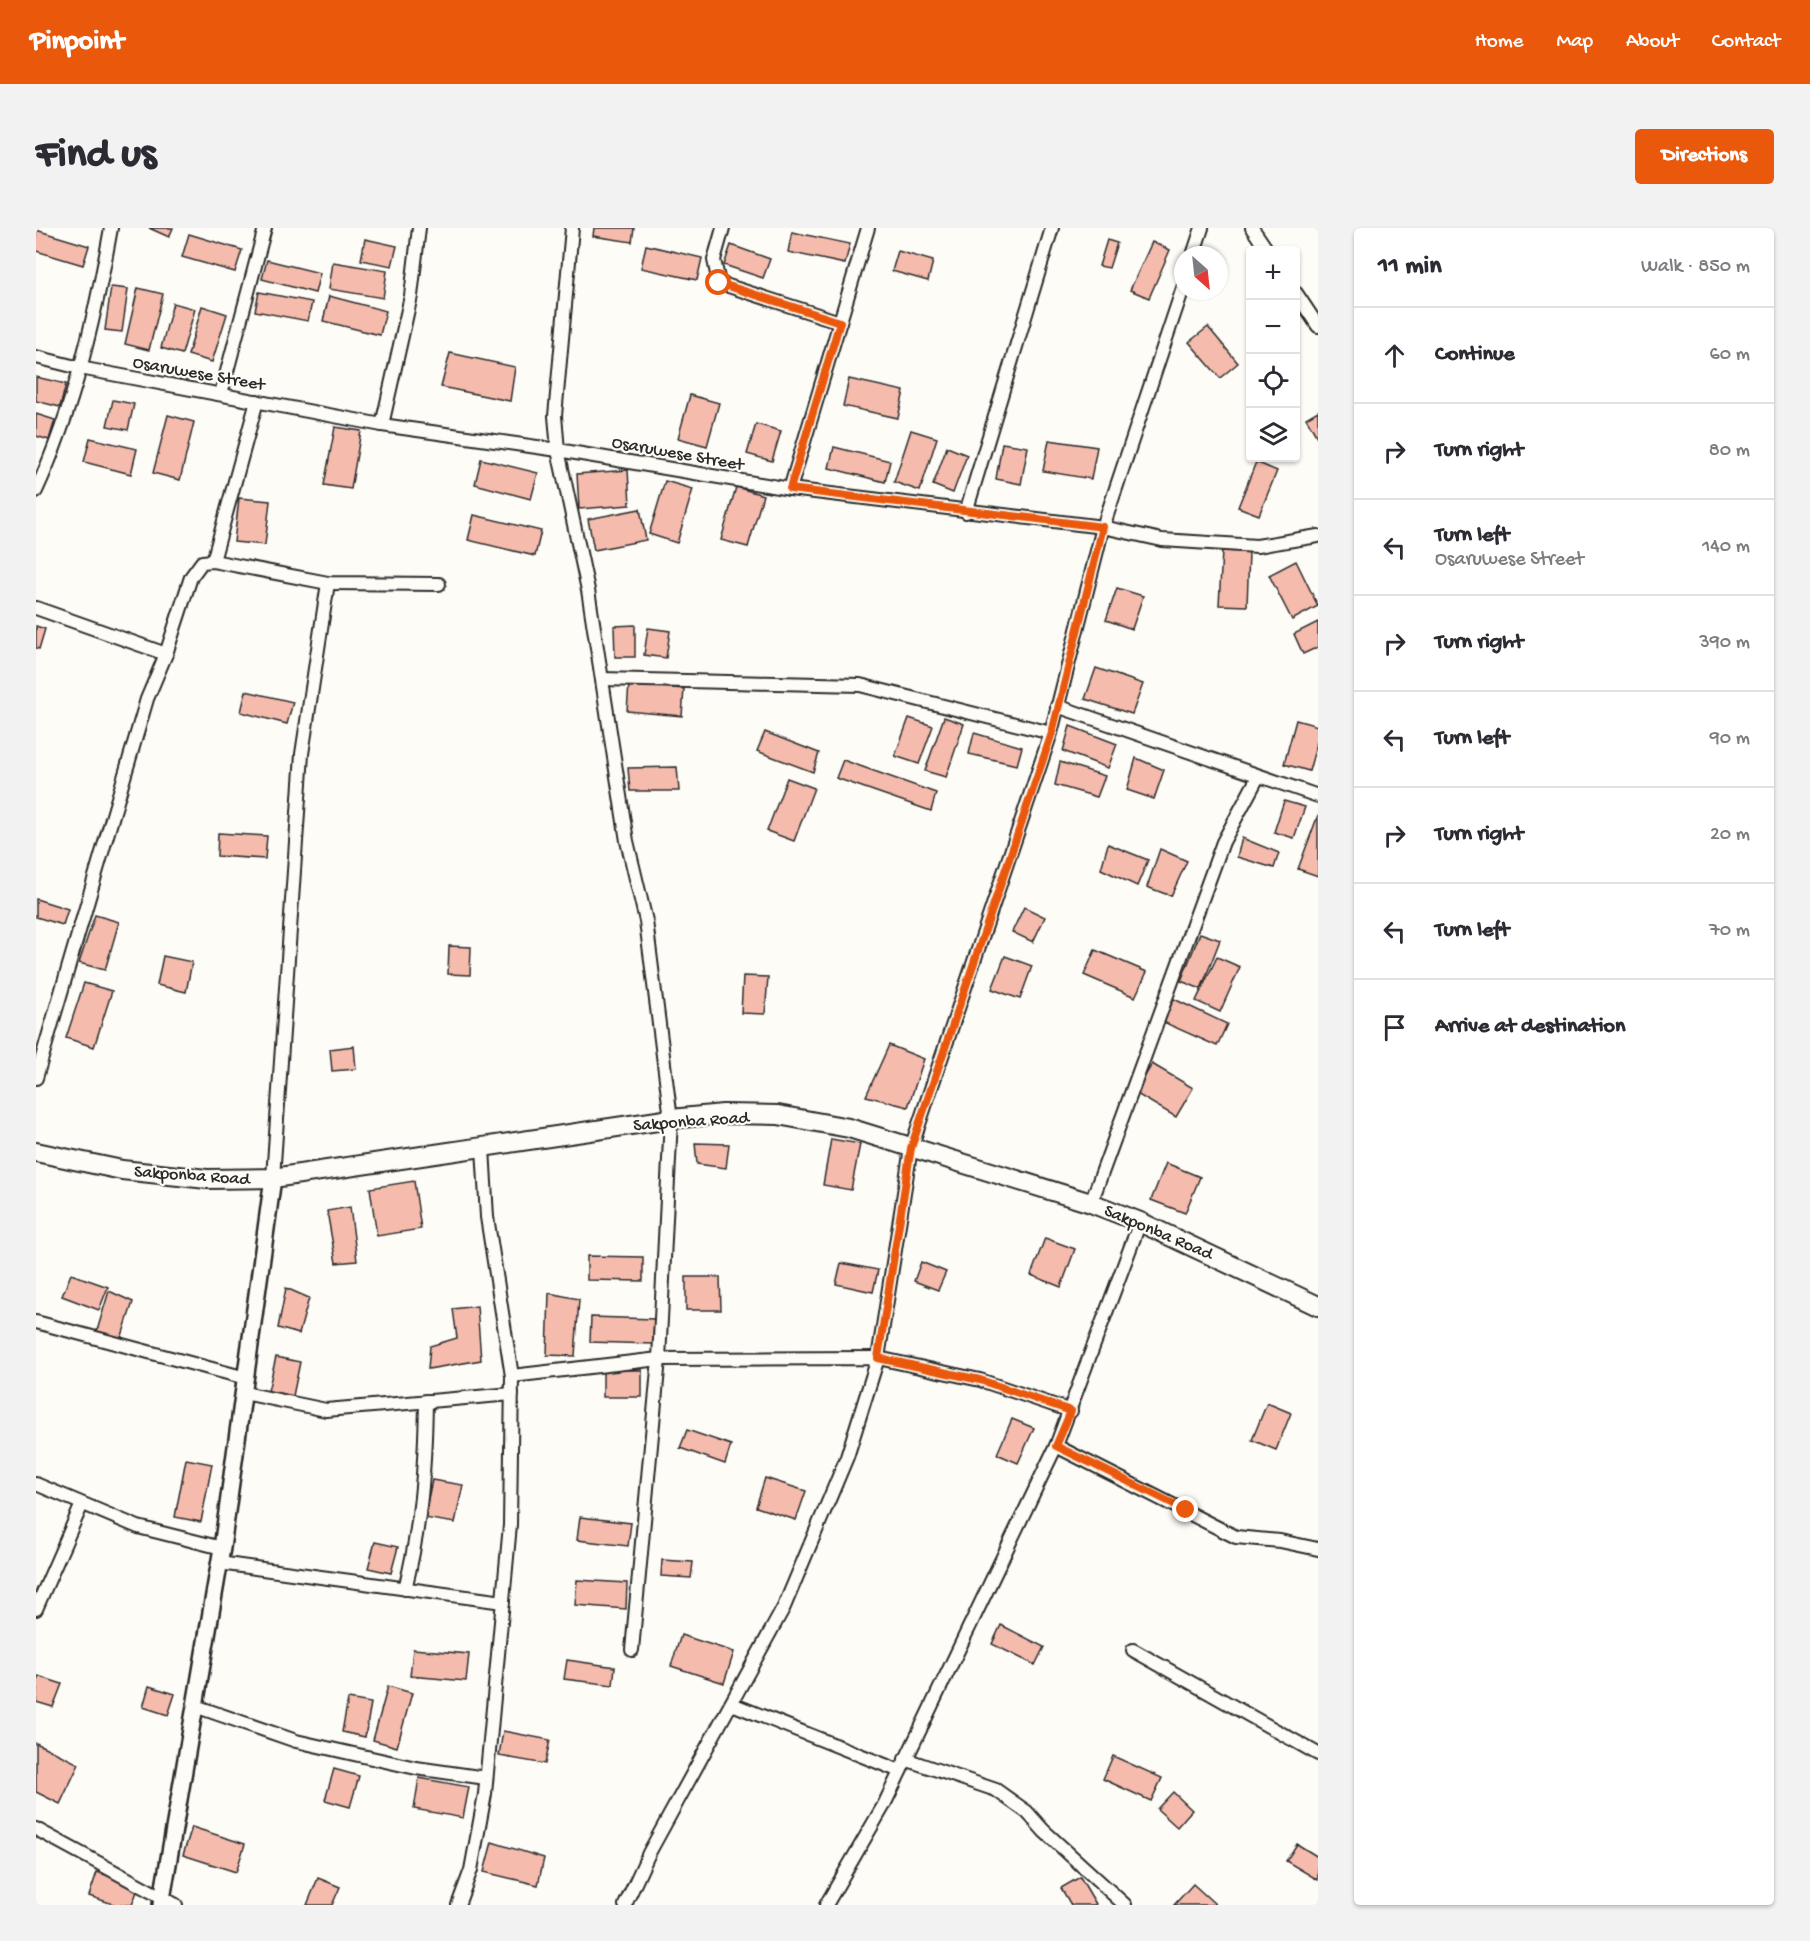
<!DOCTYPE html>
<html lang="en">
<head>
<meta charset="utf-8">
<style>
	body { margin:0; font-family:"Gochi Hand",sans-serif; background:#f2f2f3; color:#2b2b33 }
	.controls { position:absolute; right:18px; top:18px; display:grid; overflow:hidden; border-radius:6px; box-shadow:0 2px 4px #0004 }
	.controls button { width:54px; height:54px; display:grid; place-items:center; padding:0; border:0; border-bottom:2px solid #e1e1e2; background:#fff; color:#2b2b33; font:30px sans-serif }
	.compass { position:absolute; left:1138px; top:18px; width:54px; height:54px; border-radius:50%; background:#fff; box-shadow:0 2px 4px #0004; rotate:153deg }
	.stop { position:absolute; width:18px; height:18px; margin:-14px; border:4px solid #ea580c; border-radius:50%; background:#fff }
	.stop.end { background:#ea580c; border-color:#fff; box-shadow:0 2px 6px #0008 }
	.list { margin:0; padding:0; list-style:none }
	h2 { display:flex; justify-content:space-between; align-items:center; height:78px; margin:0; padding:0 24px; font-size:26px }
	h2 small { font-size:20px; font-weight:400; color:#7c7c81 }
	.list li { display:grid; grid-template-columns:39px 1fr auto; gap:18px; align-items:center; box-sizing:border-box; height:96px; padding:0 24px; border-top:2px solid #e1e1e2 }
	.list b { display:block; font-size:22px; white-space:nowrap }
	.list p { margin:0; font-size:20px; white-space:nowrap; color:#7c7c81 }
	.list em { font-size:20px; font-style:normal; color:#7c7c81 }
	.icon { flex:none; width:33px; height:33px; fill:none; stroke:currentColor; stroke-width:2; stroke-linecap:round; stroke-linejoin:round }
	.map { position:relative; flex:none; width:1282px; height:1677px; overflow:hidden; border-radius:6px }
	header { display:flex; align-items:center; gap:36px; box-sizing:border-box; height:84px; padding:0 30px; background:#ea580c; color:#fff }
	header strong { font-size:28px }
	nav { display:flex; gap:33px; margin-inline-start:auto; font-size:21px }
	.intro { display:flex; align-items:center; justify-content:space-between; box-sizing:border-box; height:144px; padding:0 36px }
	h1 { margin:0; font-size:42px }
	.button { padding:15px 27px; border-radius:6px; background:#ea580c; color:#fff; font-size:21px; font-weight:700 }
	main { display:flex; gap:36px; padding:0 36px }
	aside { flex:1; background:#fff; border-radius:6px; box-shadow:0 2px 4px #0004 }
	.map>svg:first-child { display:block }
	.building { fill:#f5bbad; stroke:#2b2b2b; stroke-width:1.5 }
	.lines { fill:none; stroke-linecap:round; stroke-linejoin:round }
	.minor-casing { stroke:#2b2b2b; stroke-width:16 }
	.tertiary-casing { stroke:#2b2b2b; stroke-width:20 }
	.secondary-casing { stroke:#2b2b2b; stroke-width:22 }
	.minor { stroke:#fdfcf7; stroke-width:12 }
	.tertiary { stroke:#fdfcf7; stroke-width:15 }
	.secondary { stroke:#fdfcf7; stroke-width:18 }
	.route { stroke:#ea580c; stroke-width:8 }
	.labels { text-anchor:middle; stroke-width:4.5; stroke-linejoin:round; paint-order:stroke }
	.street-label { font-size:18px; fill:#2b2b2b; stroke:#fdfcf7 }
</style>
</head>
<body>
<header>
<strong>Pinpoint</strong>
<nav><a>Home</a><a>Map</a><a>About</a><a>Contact</a></nav>
</header>
<div class="intro"><h1>Find us</h1><a class="button">Directions</a></div>
<main>
<div class="map">
<svg width="1282" height="1677" viewBox="0 0 1282 1677">
	<rect width="100%" height="100%" fill="#fdfcf7"/>
	<filter id="ink" filterUnits="userSpaceOnUse"><feTurbulence type="fractalNoise" baseFrequency=".0167" numOctaves="2"/><feDisplacementMap in="SourceGraphic" scale="12" xChannelSelector="R" yChannelSelector="G"/><feConvolveMatrix kernelMatrix="1 2 1 2 8 2 1 2 1" color-interpolation-filters="sRGB"/></filter>
	<g filter="url(#ink)">
		<!-- building -->
		<g class="building">
			<polygon points="113,0 137,0 133,9"/>
			<polygon points="558,0 598,0 596,14 557,8"/>
			<polygon points="0,2 53,18 47,37 0,23"/>
			<polygon points="756,4 814,16 809,36 752,24"/>
			<polygon points="153,6 206,22 199,44 146,29"/>
			<polygon points="329,11 361,18 356,38 325,32"/>
			<polygon points="1071,12 1081,15 1073,40 1063,38"/>
			<polygon points="1116,14 1134,22 1113,70 1094,62"/>
			<polygon points="610,17 666,30 661,52 605,40"/>
			<polygon points="695,17 734,31 727,50 688,37"/>
			<polygon points="862,23 897,33 892,53 856,43"/>
			<polygon points="231,32 284,45 279,65 226,51"/>
			<polygon points="297,34 351,43 347,70 293,61"/>
			<polygon points="75,59 92,61 86,104 69,102"/>
			<polygon points="102,60 127,66 113,122 89,116"/>
			<polygon points="223,64 276,74 272,93 219,83"/>
			<polygon points="293,68 350,83 344,107 287,93"/>
			<polygon points="137,75 159,81 146,126 125,120"/>
			<polygon points="166,78 191,86 176,134 152,127"/>
			<polygon points="1172,99 1202,135 1184,150 1153,114"/>
			<polygon points="414,125 479,139 474,173 405,159"/>
			<polygon points="0,149 30,156 24,179 0,173"/>
			<polygon points="813,151 868,163 862,190 807,178"/>
			<polygon points="654,167 683,175 671,218 642,210"/>
			<polygon points="77,172 98,176 92,202 71,198"/>
			<polygon points="1282,183 1282,208 1281,209 1270,190"/>
			<polygon points="0,186 19,192 13,212 0,208"/>
			<polygon points="132,187 158,194 144,252 117,245"/>
			<polygon points="720,196 745,203 736,233 711,226"/>
			<polygon points="299,199 325,203 315,261 288,257"/>
			<polygon points="875,202 901,210 884,263 858,254"/>
			<polygon points="54,210 101,221 95,246 48,234"/>
			<polygon points="1013,212 1061,219 1055,251 1007,243"/>
			<polygon points="966,215 992,219 985,256 960,251"/>
			<polygon points="798,219 854,233 849,254 793,240"/>
			<polygon points="911,219 931,227 917,265 897,257"/>
			<polygon points="445,231 502,245 495,271 439,256"/>
			<polygon points="1220,234 1241,243 1223,287 1202,279"/>
			<polygon points="592,242 594,277 543,281 541,246"/>
			<polygon points="629,253 657,261 641,315 613,306"/>
			<polygon points="700,259 727,267 712,319 685,312"/>
			<polygon points="203,270 234,273 229,317 198,314"/>
			<polygon points="604,281 610,312 558,322 552,291"/>
			<polygon points="438,287 505,303 499,328 432,312"/>
			<polygon points="1186,323 1213,324 1211,378 1183,377"/>
			<polygon points="1260,333 1282,378 1256,392 1233,347"/>
			<polygon points="1081,360 1107,368 1096,401 1070,392"/>
			<polygon points="1282,394 1282,419 1267,426 1258,406"/>
			<polygon points="599,397 599,429 579,429 578,398"/>
			<polygon points="0,398 9,401 3,421 0,420"/>
			<polygon points="612,400 634,403 630,430 608,427"/>
			<polygon points="1060,440 1107,456 1096,486 1049,471"/>
			<polygon points="593,456 648,461 646,488 591,483"/>
			<polygon points="210,463 257,474 251,496 205,484"/>
			<polygon points="908,489 928,496 910,549 889,543"/>
			<polygon points="873,490 897,498 883,536 859,528"/>
			<polygon points="1260,492 1282,498 1282,511 1273,543 1248,536"/>
			<polygon points="1034,498 1081,516 1072,540 1027,523"/>
			<polygon points="729,504 783,525 777,544 721,523"/>
			<polygon points="938,505 986,519 981,537 933,526"/>
			<polygon points="1100,530 1128,542 1118,571 1091,562"/>
			<polygon points="807,532 900,565 895,583 800,550"/>
			<polygon points="1024,534 1069,548 1061,569 1019,557"/>
			<polygon points="641,539 643,563 594,563 592,540"/>
			<polygon points="751,550 778,560 758,613 731,603"/>
			<polygon points="1248,573 1269,579 1258,610 1238,604"/>
			<polygon points="1282,587 1282,648 1262,641"/>
			<polygon points="182,605 231,608 229,631 181,628"/>
			<polygon points="1206,610 1243,625 1238,640 1201,629"/>
			<polygon points="1072,616 1112,632 1101,658 1065,641"/>
			<polygon points="1124,621 1151,633 1135,668 1111,659"/>
			<polygon points="0,671 32,681 27,697 0,689"/>
			<polygon points="988,679 1009,689 997,714 976,704"/>
			<polygon points="59,687 83,694 69,742 43,735"/>
			<polygon points="1164,705 1184,712 1165,761 1145,753"/>
			<polygon points="413,718 435,719 434,747 412,746"/>
			<polygon points="1059,722 1111,744 1099,769 1048,747"/>
			<polygon points="127,728 156,734 150,764 121,757"/>
			<polygon points="969,728 996,738 984,771 956,761"/>
			<polygon points="1181,729 1204,739 1184,784 1160,773"/>
			<polygon points="707,748 732,749 729,786 705,785"/>
			<polygon points="48,755 76,763 58,819 30,810"/>
			<polygon points="1138,771 1191,796 1181,818 1127,794"/>
			<polygon points="853,817 888,831 872,879 830,868"/>
			<polygon points="318,818 320,841 296,843 294,821"/>
			<polygon points="1116,836 1157,860 1140,889 1099,865"/>
			<polygon points="795,911 824,916 815,962 787,957"/>
			<polygon points="659,915 693,916 690,940 661,936"/>
			<polygon points="1130,935 1164,949 1149,985 1115,972"/>
			<polygon points="378,953 385,1001 341,1008 334,960"/>
			<polygon points="314,979 321,1033 300,1035 291,983"/>
			<polygon points="1009,1010 1039,1021 1025,1059 995,1047"/>
			<polygon points="551,1028 607,1029 607,1053 551,1052"/>
			<polygon points="885,1034 910,1044 902,1062 878,1053"/>
			<polygon points="805,1035 842,1042 837,1064 800,1056"/>
			<polygon points="35,1046 72,1059 63,1082 26,1068"/>
			<polygon points="650,1049 684,1049 685,1082 650,1082"/>
			<polygon points="250,1060 273,1070 263,1106 242,1100"/>
			<polygon points="73,1063 97,1074 84,1114 60,1106"/>
			<polygon points="513,1065 543,1071 539,1128 511,1127"/>
			<polygon points="441,1078 445,1132 392,1141 394,1118 421,1110 417,1081"/>
			<polygon points="555,1089 618,1091 617,1116 554,1114"/>
			<polygon points="240,1129 264,1134 257,1168 232,1163"/>
			<rect x="567" y="1142" width="39" height="27"/>
			<polygon points="1231,1175 1255,1185 1240,1222 1216,1212"/>
			<polygon points="976,1191 998,1200 982,1235 961,1226"/>
			<polygon points="651,1202 695,1217 689,1236 644,1220"/>
			<polygon points="150,1231 176,1236 165,1294 139,1289"/>
			<polygon points="729,1250 770,1263 760,1292 720,1279"/>
			<polygon points="396,1252 427,1257 419,1295 388,1290"/>
			<polygon points="544,1289 595,1295 592,1318 541,1312"/>
			<polygon points="339,1314 362,1319 355,1345 332,1340"/>
			<polygon points="626,1332 657,1334 655,1350 625,1348"/>
			<polygon points="541,1352 591,1355 590,1381 539,1377"/>
			<polygon points="965,1397 1008,1419 999,1437 956,1416"/>
			<polygon points="645,1407 698,1424 688,1455 635,1438"/>
			<polygon points="377,1421 433,1426 430,1453 374,1448"/>
			<polygon points="531,1432 579,1439 577,1457 528,1451"/>
			<polygon points="2,1448 26,1456 17,1479 0,1474"/>
			<polygon points="113,1458 139,1466 132,1487 107,1479"/>
			<polygon points="352,1458 376,1465 361,1519 337,1512"/>
			<polygon points="312,1471 335,1475 329,1509 306,1504"/>
			<polygon points="467,1503 514,1512 509,1536 463,1528"/>
			<polygon points="0,1515 43,1536 24,1576 0,1564"/>
			<polygon points="1077,1528 1126,1550 1115,1573 1067,1551"/>
			<polygon points="298,1541 323,1548 314,1579 289,1572"/>
			<polygon points="383,1550 433,1559 427,1590 378,1581"/>
			<polygon points="1137,1564 1156,1582 1141,1599 1121,1581"/>
			<polygon points="156,1599 209,1616 200,1644 147,1627"/>
			<polygon points="456,1614 508,1630 502,1657 448,1644"/>
			<polygon points="1261,1616 1282,1629 1282,1652 1250,1633"/>
			<polygon points="61,1644 103,1658 96,1677 80,1677 53,1668"/>
			<polygon points="1044,1649 1060,1676 1058,1677 1035,1677 1025,1660"/>
			<polygon points="282,1650 304,1659 296,1677 271,1677"/>
			<polygon points="1157,1656 1179,1676 1177,1677 1138,1677"/>
		</g>
		<g class="lines">
			<!-- minor casing -->
			<g class="minor-casing">
				<g id="minor">
					<polyline points="536,0 519,188 522,222 552,362 591,613 610,693 635,891 623,1131 596,1422"/>
					<polyline points="687,0 678,32 683,55 804,94"/>
					<polyline points="1216,0 1231,22"/>
					<polyline points="1157,27 1166,0"/>
					<polyline points="1260,65 1282,98"/>
					<polyline points="0,129 44,140 346,197 522,222 754,261 1067,299 1126,312 1221,318 1282,308"/>
					<polyline points="185,166 229,0"/>
					<polyline points="346,197 375,68 383,0"/>
					<polyline points="754,261 832,0"/>
					<path d="M0 263C38 180 59 90 75 0"/>
					<polyline points="930,284 1016,0"/>
					<polyline points="177,333 221,173"/>
					<polyline points="0,380 130,426"/>
					<polyline points="566,451 824,457 1015,505"/>
					<polyline points="1021,478 1282,568"/>
					<polyline points="0,850 111,471 130,426 155,349 166,334 177,333 292,355 403,356"/>
					<polyline points="237,950 266,526 292,355"/>
					<polyline points="1055,975 1187,614 1222,549"/>
					<polyline points="0,1094 210,1150"/>
					<polyline points="476,1148 623,1131 842,1130 944,1152 1035,1183"/>
					<polyline points="208,1165 290,1182 476,1166"/>
					<polyline points="1020,1218 1200,1309 1244,1313 1282,1321"/>
					<polyline points="0,1256 102,1299 186,1320"/>
					<polyline points="183,1335 467,1374"/>
					<path d="M369 1361C385 1298 389 1238 390 1173"/>
					<polyline points="0,1381 46,1276"/>
					<polyline points="1097,1422 1282,1526"/>
					<polyline points="696,1476 864,1543"/>
					<polyline points="159,1478 260,1513 380,1540 450,1550"/>
					<polyline points="869,1531 960,1562 991,1584 1008,1603 1089,1677"/>
					<polyline points="0,1601 140,1677"/>
					<polyline points="422,1677 435,1642 449,1566 474,1297 476,1148 451,989 447,920"/>
					<polyline points="589,1677 613,1625 748,1379 811,1229 842,1130 875,920 1015,505 1067,299 1147,60"/>
					<polyline points="790,1677 848,1577 1020,1218 1104,994"/>
				</g>
			</g>
			<!-- tertiary casing -->
			<g class="tertiary-casing">
				<polyline id="tertiary" points="125,1677 186,1320 237,950"/>
			</g>
			<!-- secondary casing -->
			<g class="secondary-casing">
				<polyline id="secondary" points="0,924 86,942 171,951 237,950 635,891 687,886 742,887 813,900 1055,975 1104,994 1282,1078"/>
			</g>
			<!-- minor -->
			<use href="#minor" class="minor"/>
			<!-- tertiary -->
			<use href="#tertiary" class="tertiary"/>
			<!-- secondary -->
			<use href="#secondary" class="secondary"/>
		</g>
	</g>
	<g class="lines" filter="url(#ink)">
		<!-- route -->
		<polyline class="route" points="683,55 804,94 754,261 1067,299 1016,505 875,920 842,1130 944,1152 1035,1183 1020,1218 1150,1282"/>
	</g>
	<g class="labels">
		<!-- street labels -->
		<g class="street-label">
			<text transform="translate(163 144) rotate(10)" y="6">Osaruwese Street</text>
			<text transform="translate(642 224) rotate(10)" y="6">Osaruwese Street</text>
			<text transform="translate(655 892) rotate(-4)" y="6">Sakponba Road</text>
			<text transform="translate(156 946) rotate(4)" y="6">Sakponba Road</text>
			<text transform="translate(1123 1003) rotate(23)" y="6">Sakponba Road</text>
		</g>
	</g>
</svg>
<div class="controls">
<button>+</button>
<button>−</button>
<button><svg class="icon" aria-label="locate" viewBox="0 0 24 24"><circle cx="12" cy="12" r="6"/><path d="M12 2v4M12 18v4M2 12h4M18 12h4"/></svg></button>
<button><svg class="icon" aria-label="layers" viewBox="0 0 24 24"><path d="M12 4l9 5-9 5-9-5zM3 14l9 5 9-5"/></svg></button>
</div>
<svg class="compass" viewBox="-18 -18 36 36"><path d="M0-13l5 13h-10z" fill="#e53935"/><path d="M0 13l5-13h-10z" fill="#7c7c81"/></svg>
<div class="stop" style="left:683px;top:55px"></div>
<div class="stop end" style="left:1150px;top:1282px"></div>
</div>
<aside>
<h2>11 min<small>Walk · 850 m</small></h2>
<ul class="list">
<li><svg class="icon" aria-label="ahead" viewBox="0 0 24 24"><path d="M12 20V5M6 11l6-6 6 6"/></svg><div><b>Continue</b></div><em>60 m</em></li>
<li><svg class="icon" aria-label="right" viewBox="0 0 24 24"><path d="M7 20v-9h11M14 6l5 5-5 5"/></svg><div><b>Turn right</b></div><em>80 m</em></li>
<li><svg class="icon" aria-label="left" viewBox="0 0 24 24"><path d="M17 20v-9H6M10 6l-5 5 5 5"/></svg><div><b>Turn left</b><p>Osaruwese Street</p></div><em>140 m</em></li>
<li><svg class="icon" aria-label="right" viewBox="0 0 24 24"><path d="M7 20v-9h11M14 6l5 5-5 5"/></svg><div><b>Turn right</b></div><em>390 m</em></li>
<li><svg class="icon" aria-label="left" viewBox="0 0 24 24"><path d="M17 20v-9H6M10 6l-5 5 5 5"/></svg><div><b>Turn left</b></div><em>90 m</em></li>
<li><svg class="icon" aria-label="right" viewBox="0 0 24 24"><path d="M7 20v-9h11M14 6l5 5-5 5"/></svg><div><b>Turn right</b></div><em>20 m</em></li>
<li><svg class="icon" aria-label="left" viewBox="0 0 24 24"><path d="M17 20v-9H6M10 6l-5 5 5 5"/></svg><div><b>Turn left</b></div><em>70 m</em></li>
<li><svg class="icon" aria-label="arrive" viewBox="0 0 24 24"><path d="M6 21V4h12l-3 4 3 4H6"/></svg><div><b>Arrive at destination</b></div></li>
</ul>
</aside>
</main>
</body>
</html>
